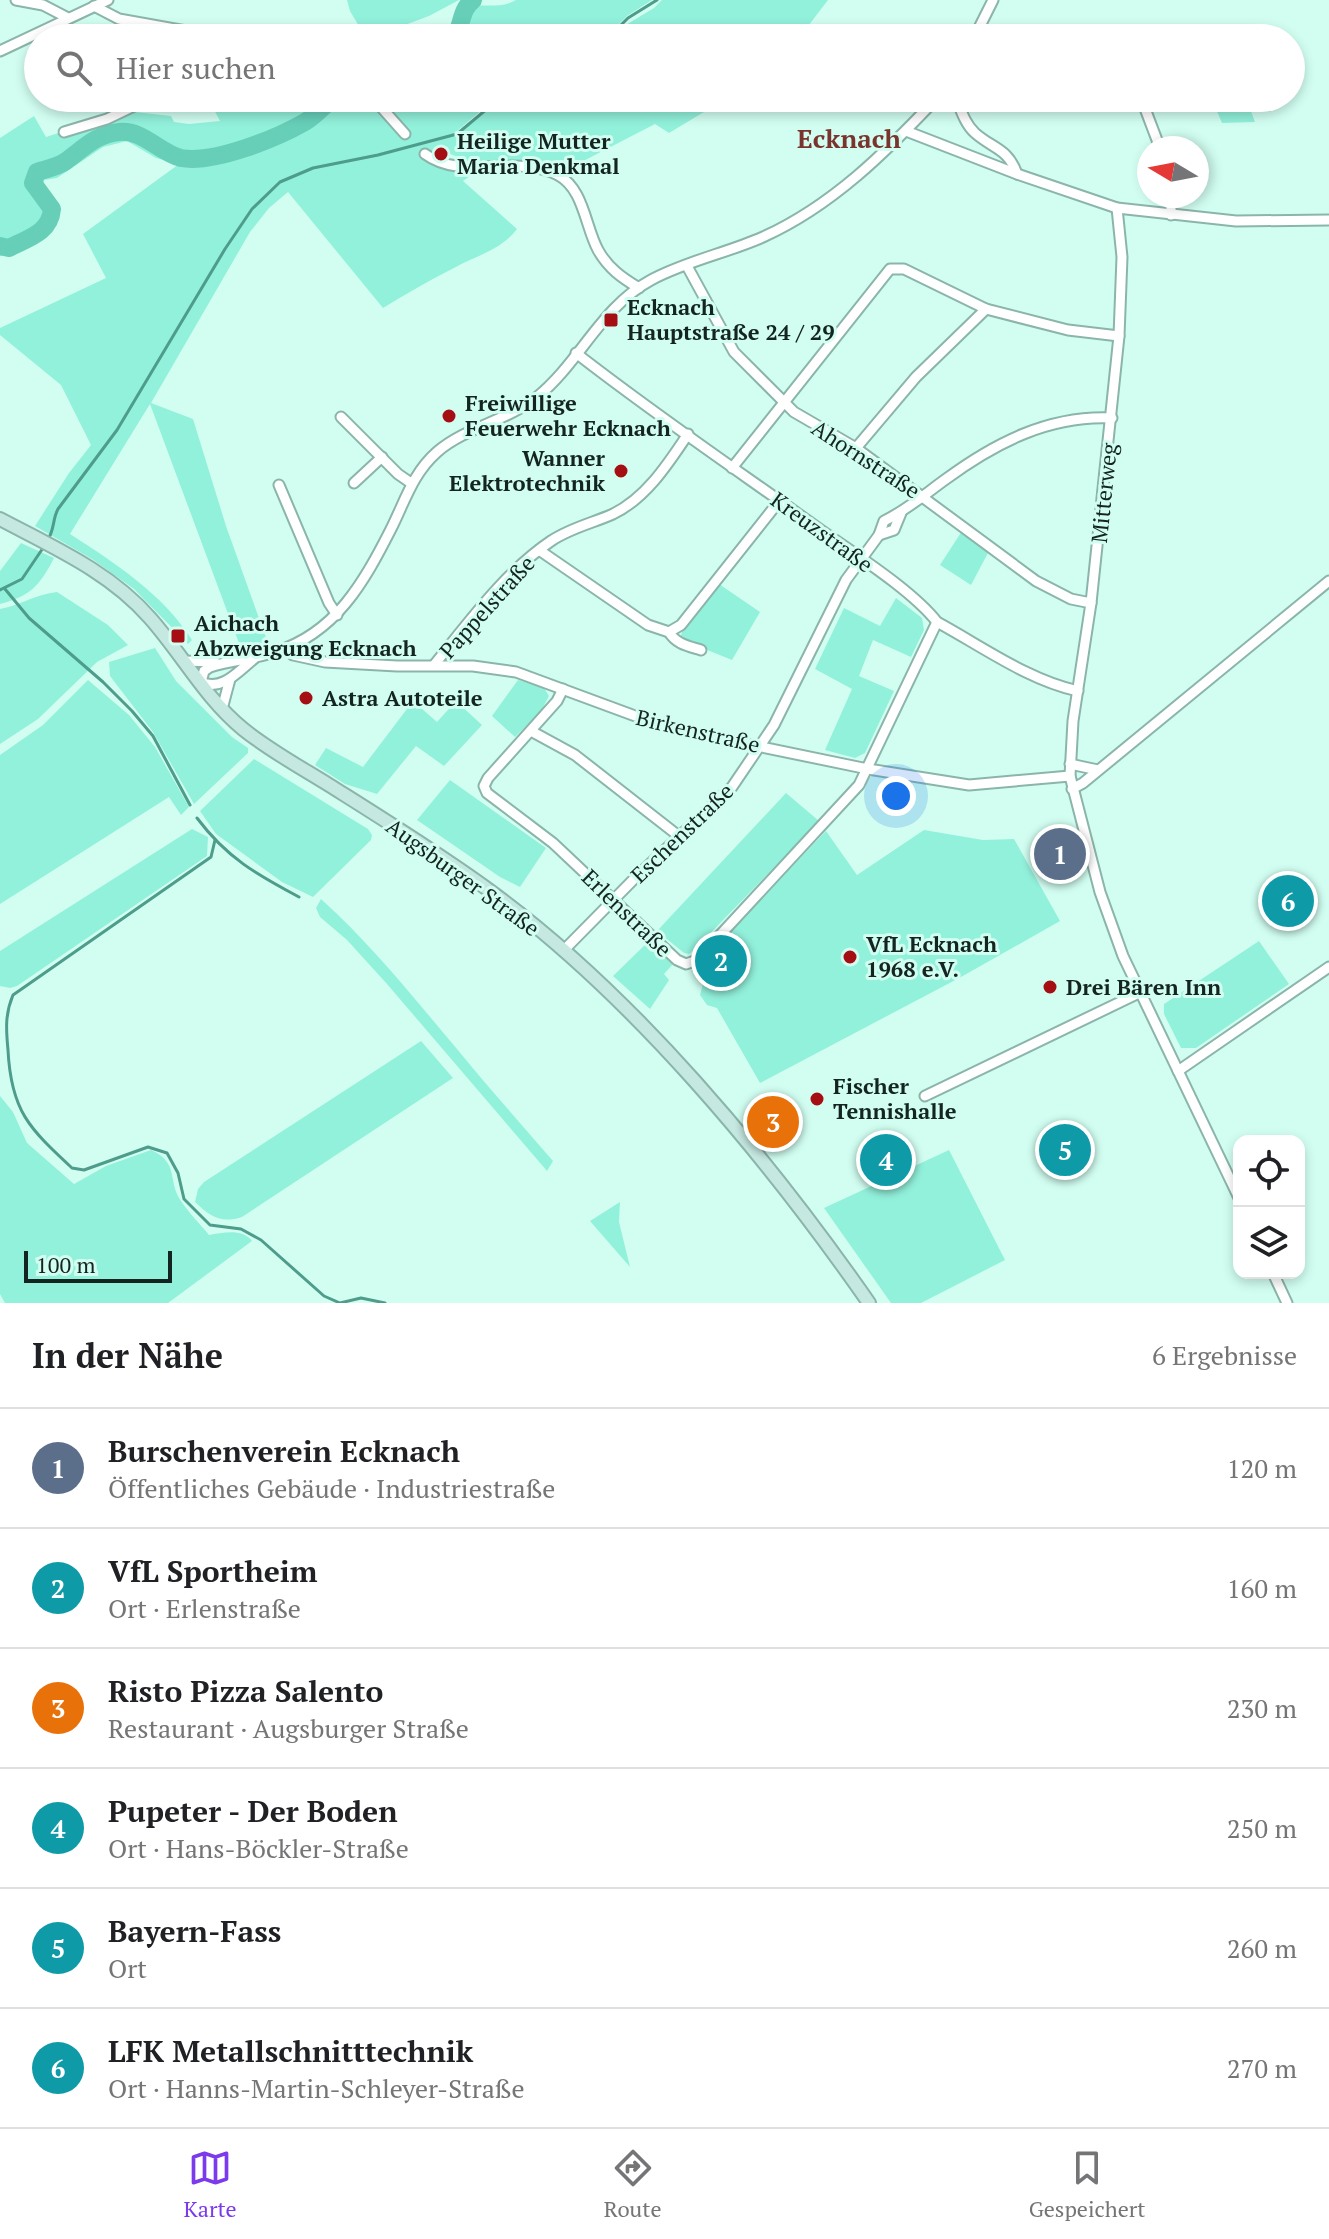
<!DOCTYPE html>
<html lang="de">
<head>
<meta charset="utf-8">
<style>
	body { margin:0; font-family:"PT Serif",serif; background:#f6f6f6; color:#202124 }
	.controls { position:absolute; right:24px; bottom:24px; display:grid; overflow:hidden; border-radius:16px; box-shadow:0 4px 12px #0003 }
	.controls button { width:72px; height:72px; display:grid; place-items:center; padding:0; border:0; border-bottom:2px solid #e0e0e0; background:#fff; color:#202124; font:40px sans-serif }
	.compass { position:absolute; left:1137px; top:136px; width:72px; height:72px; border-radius:50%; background:#fff; box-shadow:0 4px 12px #0003; rotate:280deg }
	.scale { position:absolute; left:24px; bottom:20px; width:148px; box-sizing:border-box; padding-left:8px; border:4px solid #142521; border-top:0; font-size:22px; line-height:28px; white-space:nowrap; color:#142521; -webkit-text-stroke:6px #d2fef2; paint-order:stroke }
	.you { position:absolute; left:896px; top:796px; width:28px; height:28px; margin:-20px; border:6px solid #fff; border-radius:50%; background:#1a73e8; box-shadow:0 0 0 12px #1a73e833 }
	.badge { display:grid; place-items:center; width:52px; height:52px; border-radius:50%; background:#7c3aed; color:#fff; font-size:26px; font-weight:700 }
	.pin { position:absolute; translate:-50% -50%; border:4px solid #fff; box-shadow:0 2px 8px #0006 }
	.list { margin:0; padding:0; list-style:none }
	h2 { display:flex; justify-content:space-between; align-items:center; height:104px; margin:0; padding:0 32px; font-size:34px }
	h2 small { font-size:26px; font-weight:400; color:#757577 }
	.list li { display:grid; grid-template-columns:52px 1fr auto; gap:24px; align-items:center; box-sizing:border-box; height:120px; padding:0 32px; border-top:2px solid #e0e0e0 }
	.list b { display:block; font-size:30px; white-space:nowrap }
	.list p { margin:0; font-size:26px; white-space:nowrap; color:#757577 }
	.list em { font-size:26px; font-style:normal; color:#757577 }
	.icon { flex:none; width:44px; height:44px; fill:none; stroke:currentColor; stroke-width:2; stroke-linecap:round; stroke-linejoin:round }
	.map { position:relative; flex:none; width:1329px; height:1303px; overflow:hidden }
	.search { position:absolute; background:#fff; box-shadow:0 4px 12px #0003; left:24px; right:24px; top:24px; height:88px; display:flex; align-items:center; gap:20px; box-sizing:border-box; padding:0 28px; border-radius:44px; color:#757577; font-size:30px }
	.sheet { height:824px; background:#fff }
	nav { display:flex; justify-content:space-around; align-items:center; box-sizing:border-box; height:112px; border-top:2px solid #e0e0e0; background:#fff; font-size:22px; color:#757577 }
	nav a { display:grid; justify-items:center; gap:4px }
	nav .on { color:#7c3aed }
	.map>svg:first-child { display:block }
	.green { fill:#92f1db }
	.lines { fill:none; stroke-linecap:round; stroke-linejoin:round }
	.stream { stroke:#4e9c8b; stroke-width:3 }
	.river { stroke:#67cfb8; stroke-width:18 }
	.street-casing { stroke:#8bb5aa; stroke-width:13 }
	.secondary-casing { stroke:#8bb5aa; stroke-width:16 }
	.street { stroke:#fff; stroke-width:9 }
	.secondary { stroke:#c5e8e1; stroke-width:12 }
	.poi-dot { fill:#a50e13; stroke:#d2fef2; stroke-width:3 }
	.labels { text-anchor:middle; stroke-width:6; stroke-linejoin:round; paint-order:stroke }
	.poi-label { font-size:22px; font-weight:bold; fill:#142521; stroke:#d2fef2; text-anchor:start }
	.street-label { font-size:22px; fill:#142521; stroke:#d2fef2 }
	.quarter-label { font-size:26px; font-weight:bold; fill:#7a342e; stroke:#d2fef2 }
</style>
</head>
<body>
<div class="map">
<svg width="1329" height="1303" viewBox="0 0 1329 1303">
	<rect width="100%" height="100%" fill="#d2fef2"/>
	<!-- green -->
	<g class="green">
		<polygon points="347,0 459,0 429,16 370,38 366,38 350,11"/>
		<path d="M516 0H652L627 16 617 26 595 38H462C467 29 462 21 467 11 476 0 499 11 516 0Z"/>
		<polygon points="662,0 828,0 799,38 604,38 654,8"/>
		<path d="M208 98H367L394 127V114L379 98H496L457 131 456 136 503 98H746L739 108 704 112 669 133 655 124 564 171 546 166 476 163 447 153 426 158C438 171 462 169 479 170L463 181 517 229C500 251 477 255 454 268 430 280 406 294 383 308L288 192 269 208 250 232 151 403 193 419 226 526 269 646 243 654 150 404 70 534C115 563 163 594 192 640L188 644 134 589 92 559 35 526 69 473 91 445 61 385 0 335V328L106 278 83 234 179 164 156 158 127 141 103 147 57 178 44 180 43 188 57 204 59 220C41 235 24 253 0 256V138L34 116 46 137 126 111 171 116 174 122 189 124 220 121Z"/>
		<polygon points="1211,98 1246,98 1255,122 1222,123"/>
		<polygon points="962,531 989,551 971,585 940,565"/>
		<path d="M21 543 54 558C40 585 31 596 0 604V571Z"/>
		<polygon points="719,584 760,612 732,660 680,639 683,628"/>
		<path d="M57 592 108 625 128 645 97 662 38 719 0 744V609C21 605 36 594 57 592Z"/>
		<polygon points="896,598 922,618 924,630 911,657 873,640 859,676 894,691 865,753 855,758 825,750 852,689 815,669 844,608 880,626"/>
		<polygon points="155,648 176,681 232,737 248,748 248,753 194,804 153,732 110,676 109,662"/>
		<polygon points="88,680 129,715 155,747 189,807 181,815 169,797 0,904 0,755 43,725"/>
		<polygon points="518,680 544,688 549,696 541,711 515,737 492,716"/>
		<polygon points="413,701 437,722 456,701 482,725 444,766 416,746 377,794 345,784 315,765 326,748 363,767"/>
		<polygon points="254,759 368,829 372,835 371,840 313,897 282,882 216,834 200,811"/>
		<polygon points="450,780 546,848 520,887 500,877 417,820"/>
		<polygon points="786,793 819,821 695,949 689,954 684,953 657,931"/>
		<polygon points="192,829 208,837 207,856 17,986 10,988 0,986 0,951"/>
		<polygon points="924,830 983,840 1014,839 1060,921 961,977 760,1083 717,1008 707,1005 700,995 703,984 693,971 826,831 857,875"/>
		<path d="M321 899C372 945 413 997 457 1049 488 1087 521 1124 553 1161L547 1171 387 984 347 940 320 917 316 908Z"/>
		<polygon points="650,940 674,963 664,974 669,980 650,1009 613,976"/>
		<polygon points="1259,941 1289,984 1196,1048 1181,1048 1164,1014 1164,1004"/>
		<path d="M421 1041 453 1078 242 1217C220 1224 210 1216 195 1202L198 1189 204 1182Z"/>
		<path d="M0 1096 13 1112 27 1143 74 1184 106 1166 151 1150C180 1163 167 1181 181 1201 189 1213 200 1224 209 1235 223 1233 242 1228 252 1241L168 1303H5L0 1294Z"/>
		<polygon points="949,1150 1005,1260 921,1303 891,1303 824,1208"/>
		<polygon points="620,1202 619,1222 630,1267 590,1221"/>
	</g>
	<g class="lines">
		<!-- stream -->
		<g class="stream">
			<polyline points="599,38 618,28 628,18 657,0"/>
			<path d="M47 541C55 530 52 520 58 509L117 430 225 249 252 209 280 182 313 168 378 155 457 134 500 98"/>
			<polyline points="5,589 29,618 103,682 132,711 153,736 190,805"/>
			<polyline points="0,590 22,579 43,548"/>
			<path d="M197 818C227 858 256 874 299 897"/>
			<path d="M215 840 211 857 13 995C5 1014 6 1029 8 1050 11 1111 29 1128 72 1168L84 1170 148 1147 167 1153 178 1173 184 1199 210 1225 241 1229 261 1240 324 1296 340 1303 361 1298 385 1303"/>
		</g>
		<!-- river -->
		<g class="river">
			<polyline points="399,38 411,34 420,38"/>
			<path d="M454 38C463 25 460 10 473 0"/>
			<path d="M0 246 9 248C28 238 50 233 52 209L33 183 37 172C46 169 58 167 66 161 83 149 96 134 119 132 142 129 160 153 181 158 214 164 277 138 305 122 315 116 324 106 333 98"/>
		</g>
		<!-- street casing -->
		<g class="street-casing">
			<g id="street">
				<polyline points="16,0 43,5 68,18"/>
				<polyline points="94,6 119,19 225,38"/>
				<polyline points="974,38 993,0"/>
				<polyline points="0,51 108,0"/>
				<polyline points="373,98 405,134"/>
				<path d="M956 98C961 110 965 124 975 133 993 149 1008 148 1017 174"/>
				<polyline points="1141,98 1160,148"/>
				<polyline points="906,131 1017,174 1117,208 1236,221 1329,220"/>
				<polyline points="64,132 107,119 151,98"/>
				<path d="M425 154C463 182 516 153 558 175 584 189 585 226 598 250 608 268 622 278 639 288"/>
				<polyline points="1117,208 1122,257 1119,336 1091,603 1073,721 1070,776 1100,892 1123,956 1239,1198"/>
				<polyline points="1171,215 1171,196"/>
				<polyline points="687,266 734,352 794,412 856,448 1036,581 1071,599 1091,603"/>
				<path d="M576 353C654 414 737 470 818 528 853 553 912 590 937 622 983 647 1028 680 1078 691"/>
				<polyline points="341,417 398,474 411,483"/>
				<polyline points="856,448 916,377 986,309"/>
				<polyline points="732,468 890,269 904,269 986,309 1068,330 1119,336"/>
				<polyline points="354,483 382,457"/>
				<polyline points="279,485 329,603 337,615"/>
				<polyline points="879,535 894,530 901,513"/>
				<polyline points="539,550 648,625 669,632 681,625 780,500"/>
				<path d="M669 632C676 644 688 646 701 650"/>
				<polyline points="285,649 293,655 325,662 397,666 473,666 516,672 665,727 868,769 969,785 1070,776"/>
				<path d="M255 658C239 670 223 692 201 682L204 671 210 667C231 660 254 659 275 652 336 633 364 582 391 529 405 501 413 473 437 452 466 427 507 421 537 397 580 362 601 307 651 280 686 261 727 253 763 237 832 206 886 152 937 98"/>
				<polyline points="184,661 215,662"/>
				<path d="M434 665C469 622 505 572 551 541 570 528 593 523 613 514 646 498 668 464 688 434"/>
				<polyline points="563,689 557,701 488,778 484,786 487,793 553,843 677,960 686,964 697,960 859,785 937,622"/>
				<polyline points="222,709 230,679"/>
				<polyline points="531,731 575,755 680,837"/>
				<polyline points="1070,764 1098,770"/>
				<polyline points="1072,789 1083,783 1329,581"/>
				<path d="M563 951 634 879 732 787 774 725 846 580 879 535 884 521C907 510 925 494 946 479 995 443 1049 415 1112 418"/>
				<polyline points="1178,1071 1329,967"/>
				<polyline points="925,1096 1139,993"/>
				<polyline points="1273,1273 1287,1303"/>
			</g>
		</g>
		<!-- secondary casing -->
		<g class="secondary-casing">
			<path id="secondary" d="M0 519C53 547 110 572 150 618 182 654 205 698 243 729 269 750 300 767 329 785 383 819 438 853 490 891 633 995 768 1158 869 1303"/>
		</g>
		<!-- street -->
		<use href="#street" class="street"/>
		<!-- secondary -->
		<use href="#secondary" class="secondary"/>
	</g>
	<!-- markers -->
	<g class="poi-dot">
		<circle cx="441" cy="154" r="8"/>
		<rect x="603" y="312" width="16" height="16" rx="4"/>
		<circle cx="449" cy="416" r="8"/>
		<circle cx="621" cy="471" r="8"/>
		<rect x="170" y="628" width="16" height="16" rx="4"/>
		<circle cx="306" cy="698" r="8"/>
		<circle cx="850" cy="957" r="8"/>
		<circle cx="1050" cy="987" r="8"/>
		<circle cx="817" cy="1099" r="8"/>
	</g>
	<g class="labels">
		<!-- poi labels -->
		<g class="poi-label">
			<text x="457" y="149">Heilige Mutter<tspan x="457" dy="25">Maria Denkmal</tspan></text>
			<text x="627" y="315">Ecknach<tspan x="627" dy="25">Hauptstraße 24 / 29</tspan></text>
			<text x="465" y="411">Freiwillige<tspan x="465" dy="25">Feuerwehr Ecknach</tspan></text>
			<text x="605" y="466" text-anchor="end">Wanner<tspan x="605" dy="25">Elektrotechnik</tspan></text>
			<text x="194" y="631">Aichach<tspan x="194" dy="25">Abzweigung Ecknach</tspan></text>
			<text x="322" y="706">Astra Autoteile</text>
			<text x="866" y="952">VfL Ecknach<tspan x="866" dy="25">1968 e.V.</tspan></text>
			<text x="1066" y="995">Drei Bären Inn</text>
			<text x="833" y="1094">Fischer<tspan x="833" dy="25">Tennishalle</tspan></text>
		</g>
		<!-- street labels -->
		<g class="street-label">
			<text transform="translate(866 459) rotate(33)" y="8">Ahornstraße</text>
			<text transform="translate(1104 493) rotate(-84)" y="8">Mitterweg</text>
			<text transform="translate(822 532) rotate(36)" y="8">Kreuzstraße</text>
			<text transform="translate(487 607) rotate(-48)" y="8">Pappelstraße</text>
			<text transform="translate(698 731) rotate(13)" y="8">Birkenstraße</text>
			<text transform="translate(682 833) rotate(-44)" y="8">Eschenstraße</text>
			<text transform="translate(463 877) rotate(36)" y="8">Augsburger Straße</text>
			<text transform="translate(627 913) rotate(44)" y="8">Erlenstraße</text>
		</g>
		<!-- quarter labels -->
		<g class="quarter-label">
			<text x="849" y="148">Ecknach</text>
		</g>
	</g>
</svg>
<div class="controls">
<button><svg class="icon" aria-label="locate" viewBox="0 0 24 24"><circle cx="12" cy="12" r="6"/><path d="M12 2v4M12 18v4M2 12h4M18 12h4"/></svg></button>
<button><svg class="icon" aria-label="layers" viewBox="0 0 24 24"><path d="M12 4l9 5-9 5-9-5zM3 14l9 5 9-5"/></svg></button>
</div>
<svg class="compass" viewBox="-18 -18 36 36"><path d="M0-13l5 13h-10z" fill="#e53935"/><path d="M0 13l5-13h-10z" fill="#757577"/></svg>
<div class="scale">100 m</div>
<div class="you"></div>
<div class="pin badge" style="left:1060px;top:854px;background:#5c6f8a">1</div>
<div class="pin badge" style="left:721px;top:961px;background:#0f9aa8">2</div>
<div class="pin badge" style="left:773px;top:1122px;background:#e8710a">3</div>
<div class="pin badge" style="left:886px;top:1160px;background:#0f9aa8">4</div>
<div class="pin badge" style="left:1065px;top:1150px;background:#0f9aa8">5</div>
<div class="pin badge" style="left:1288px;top:901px;background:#0f9aa8">6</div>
<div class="search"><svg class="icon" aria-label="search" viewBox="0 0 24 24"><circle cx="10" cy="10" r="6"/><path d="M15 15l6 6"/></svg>Hier suchen</div>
</div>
<section class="sheet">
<h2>In der Nähe<small>6 Ergebnisse</small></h2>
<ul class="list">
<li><span class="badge" style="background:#5c6f8a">1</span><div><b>Burschenverein Ecknach</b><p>Öffentliches Gebäude · Industriestraße</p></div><em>120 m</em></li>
<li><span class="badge" style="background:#0f9aa8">2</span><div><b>VfL Sportheim</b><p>Ort · Erlenstraße</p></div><em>160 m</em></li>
<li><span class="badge" style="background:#e8710a">3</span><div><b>Risto Pizza Salento</b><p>Restaurant · Augsburger Straße</p></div><em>230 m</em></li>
<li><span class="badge" style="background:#0f9aa8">4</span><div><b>Pupeter - Der Boden</b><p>Ort · Hans-Böckler-Straße</p></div><em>250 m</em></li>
<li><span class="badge" style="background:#0f9aa8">5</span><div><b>Bayern-Fass</b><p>Ort</p></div><em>260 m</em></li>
<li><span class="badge" style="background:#0f9aa8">6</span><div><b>LFK Metallschnitttechnik</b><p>Ort · Hanns-Martin-Schleyer-Straße</p></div><em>270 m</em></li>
</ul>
</section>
<nav>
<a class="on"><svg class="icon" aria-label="map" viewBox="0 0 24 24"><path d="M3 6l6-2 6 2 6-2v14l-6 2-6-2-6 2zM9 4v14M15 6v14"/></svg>Karte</a>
<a><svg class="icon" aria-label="directions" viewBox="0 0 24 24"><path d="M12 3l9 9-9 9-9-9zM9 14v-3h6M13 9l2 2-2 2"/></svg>Route</a>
<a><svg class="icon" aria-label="saved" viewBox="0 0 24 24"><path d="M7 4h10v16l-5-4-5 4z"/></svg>Gespeichert</a>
</nav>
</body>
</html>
